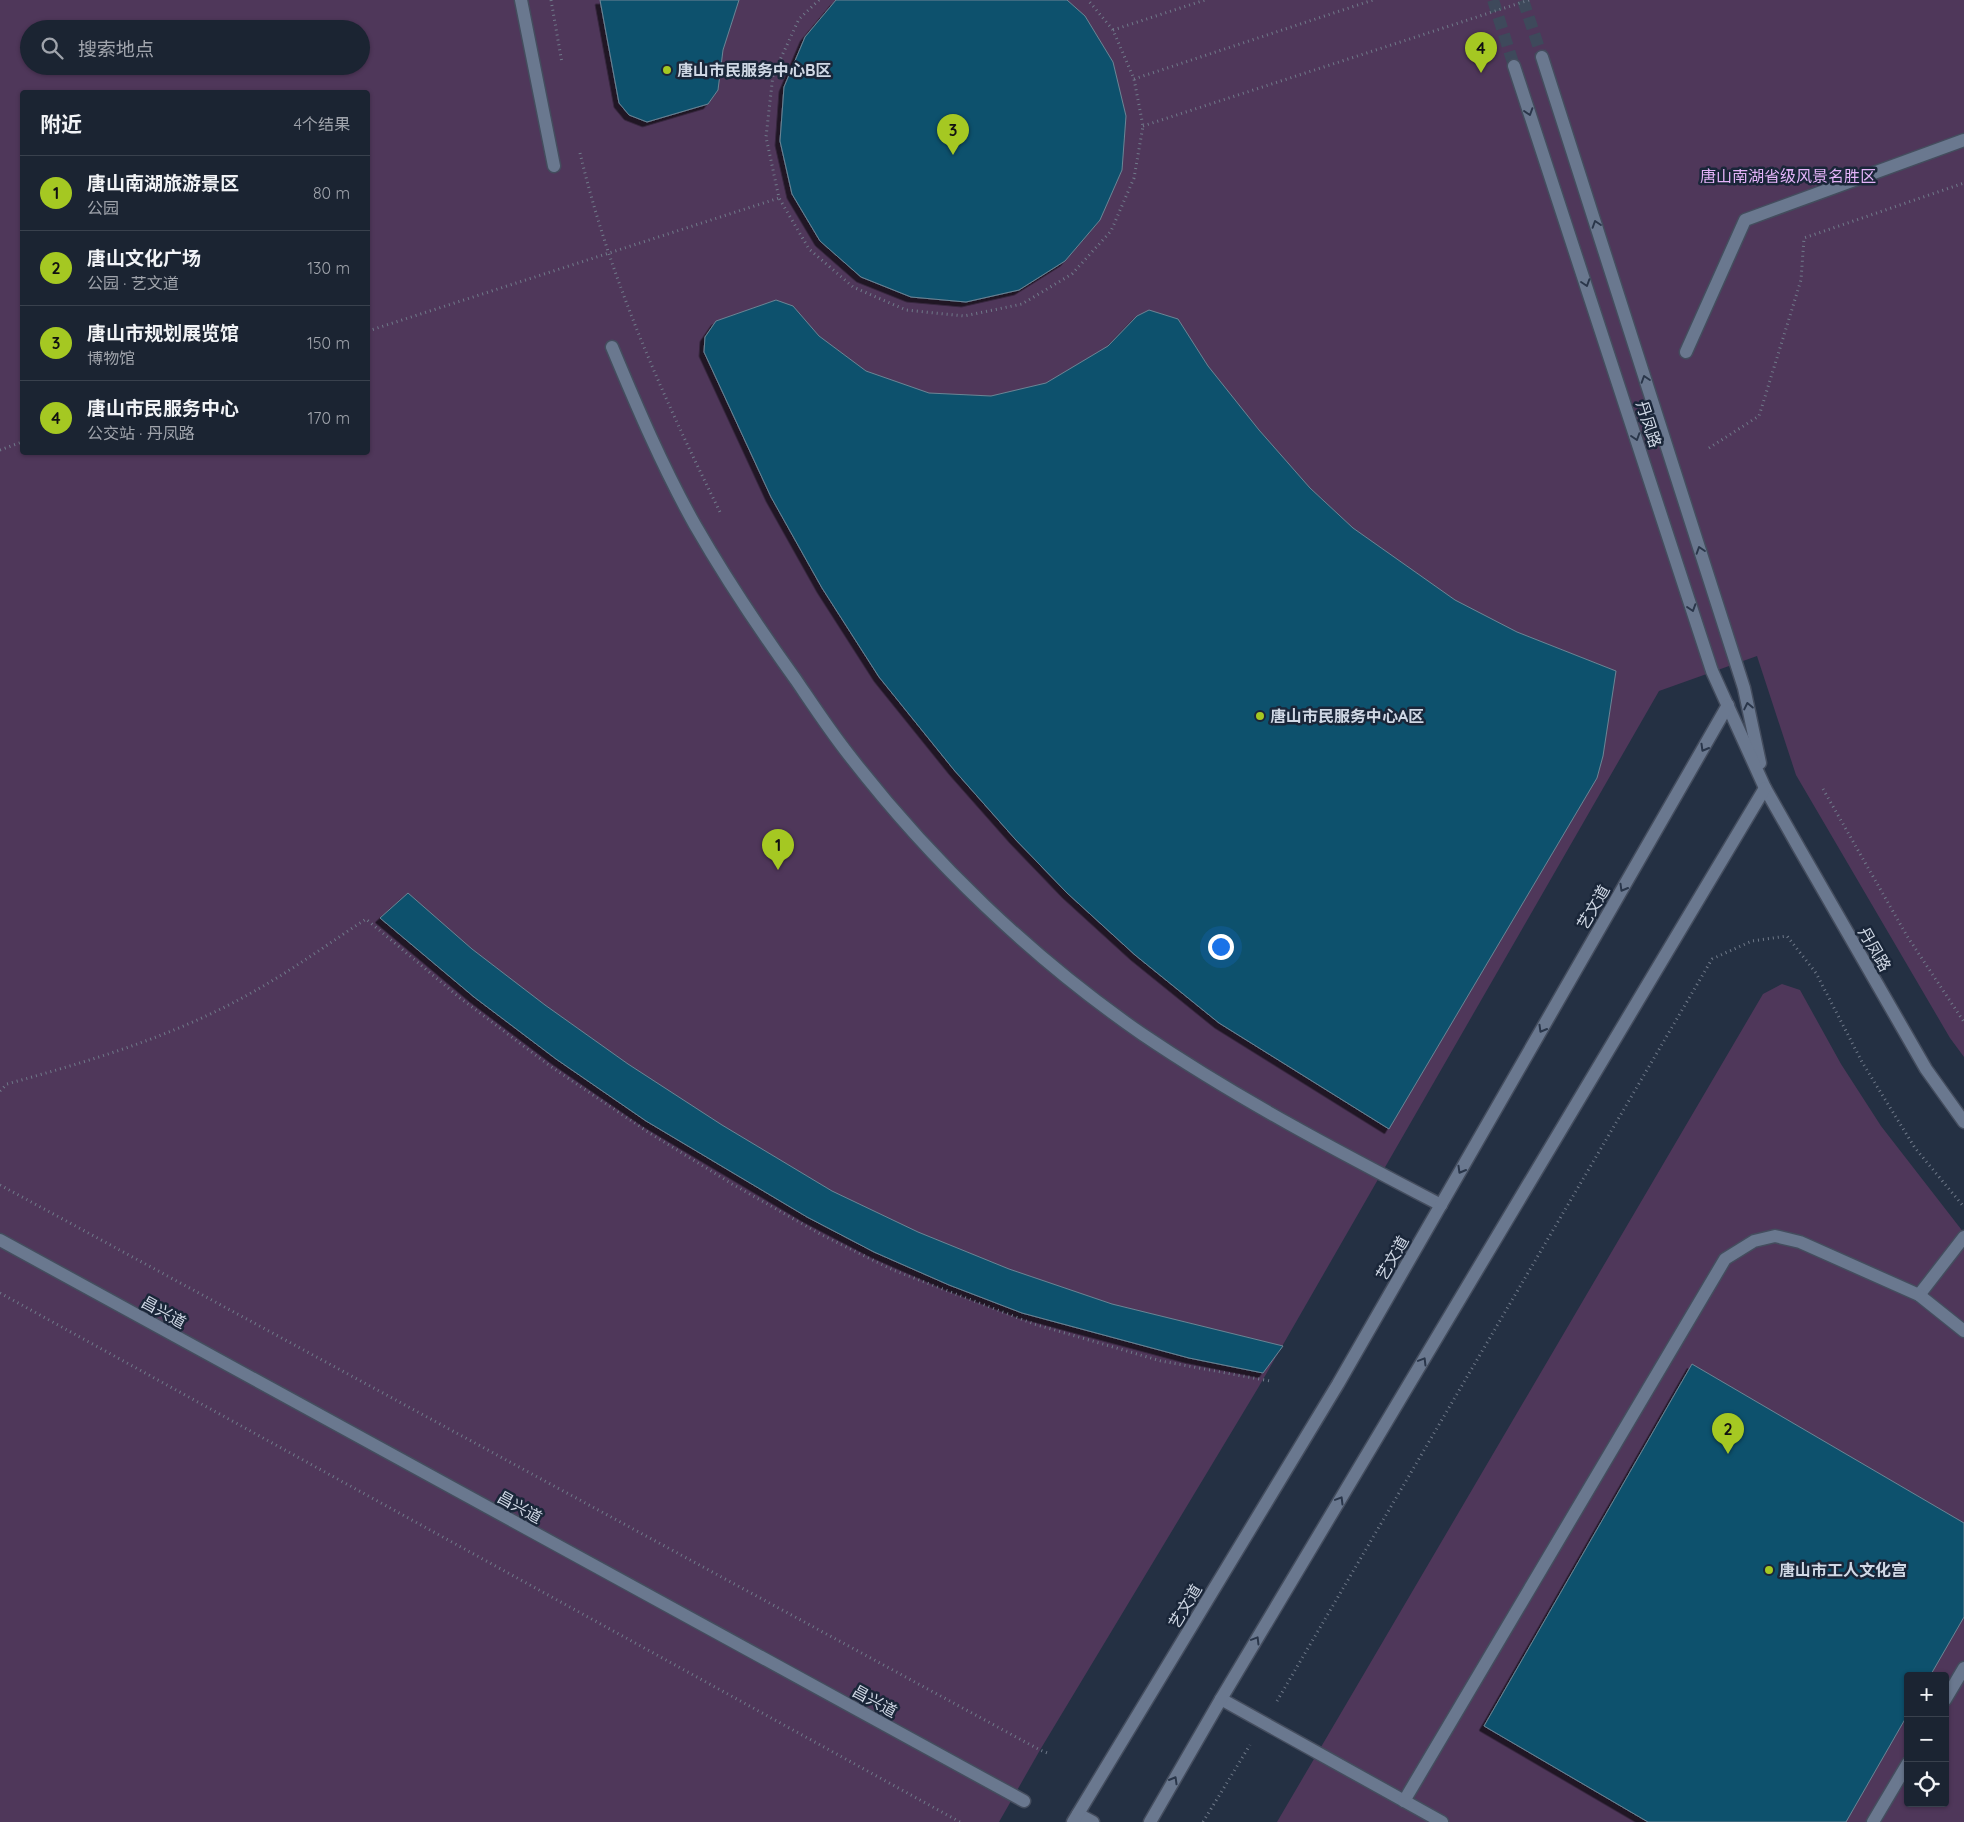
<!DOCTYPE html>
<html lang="zh">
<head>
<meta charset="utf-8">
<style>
	body { margin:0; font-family:Quicksand,"Noto Sans SC",sans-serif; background:#242c3a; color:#f1f3f6 }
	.controls { position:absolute; right:15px; bottom:15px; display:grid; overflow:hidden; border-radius:5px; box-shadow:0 1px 4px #0004 }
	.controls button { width:45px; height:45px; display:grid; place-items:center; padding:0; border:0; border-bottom:1px solid #39414d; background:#1b2432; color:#f1f3f6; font:25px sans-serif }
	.you { position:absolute; left:1220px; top:946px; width:18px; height:18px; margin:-12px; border:4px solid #fff; border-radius:50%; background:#1a73e8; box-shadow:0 0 0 8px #1a73e833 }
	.badge { display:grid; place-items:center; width:32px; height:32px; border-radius:50%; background:#a5c822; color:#111; font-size:16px; font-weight:700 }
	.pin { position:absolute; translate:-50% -41px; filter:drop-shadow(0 1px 2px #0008) }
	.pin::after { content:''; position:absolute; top:26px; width:18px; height:15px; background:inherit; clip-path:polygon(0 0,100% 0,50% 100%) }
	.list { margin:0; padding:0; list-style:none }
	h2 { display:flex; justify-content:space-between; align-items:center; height:65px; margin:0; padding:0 20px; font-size:21px }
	h2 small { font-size:16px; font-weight:400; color:#a0a4ac }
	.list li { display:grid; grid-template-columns:32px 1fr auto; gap:15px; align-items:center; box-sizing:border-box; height:75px; padding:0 20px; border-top:1px solid #39414d }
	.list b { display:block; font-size:19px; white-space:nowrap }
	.list p { margin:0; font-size:16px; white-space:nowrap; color:#a0a4ac }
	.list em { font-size:16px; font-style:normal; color:#a0a4ac }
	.icon { flex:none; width:28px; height:28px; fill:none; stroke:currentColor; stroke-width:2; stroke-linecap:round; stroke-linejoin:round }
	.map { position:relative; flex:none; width:1964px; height:1822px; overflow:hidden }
	.search { position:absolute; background:#1b2432; box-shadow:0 1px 4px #0004; left:20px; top:20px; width:350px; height:55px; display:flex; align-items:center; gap:12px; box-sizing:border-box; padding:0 18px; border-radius:28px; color:#a0a4ac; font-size:19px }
	.panel { position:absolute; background:#1b2432; box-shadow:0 1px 4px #0004; left:20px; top:90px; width:350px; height:365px; border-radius:5px }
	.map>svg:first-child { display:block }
	.green { fill:#4f375a; fill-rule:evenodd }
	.building { fill:#11516d; stroke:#6a8595; filter:url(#shadow) }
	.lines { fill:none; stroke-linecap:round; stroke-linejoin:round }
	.secondary-tunnel { stroke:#3e495b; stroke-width:12; stroke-dasharray:12 6; stroke-linecap:butt }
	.lane-casing { stroke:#444d5e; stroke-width:15 }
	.street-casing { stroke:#444d5e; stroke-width:15 }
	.secondary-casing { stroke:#444d5e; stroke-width:15 }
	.path { stroke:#707a8a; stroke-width:3; stroke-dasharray:1 4; stroke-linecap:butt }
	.lane { stroke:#6a788f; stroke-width:12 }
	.street { stroke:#6a788f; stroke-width:12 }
	.secondary { stroke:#6a788f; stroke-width:12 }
	.oneway { stroke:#2a364a }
	.poi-dot { fill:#a5c822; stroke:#1a2639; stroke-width:2 }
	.labels { text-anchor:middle; stroke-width:5; stroke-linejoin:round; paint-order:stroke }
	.poi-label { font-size:16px; font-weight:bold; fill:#d0d8e5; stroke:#1a2639; text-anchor:start }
	.park-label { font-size:16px; fill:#e3b3f8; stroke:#1a2639 }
	.street-label { font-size:16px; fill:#d0d8e5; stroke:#1a2639 }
</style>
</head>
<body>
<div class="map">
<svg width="1964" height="1822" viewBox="0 0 1964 1822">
	<defs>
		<filter id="shadow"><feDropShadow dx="-4.5" dy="4.5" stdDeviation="0" flood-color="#0009"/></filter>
	</defs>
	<rect width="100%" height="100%" fill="#243043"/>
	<!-- green -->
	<g class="green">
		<path d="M0 0H1964V1057L1950 1038 1796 775 1757 656 1659 691 1258 1388 1040 1750 999 1822H0ZM29 29H361V66H29ZM22 92H368V452H22Z"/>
		<path d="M1782 984 1800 990 1841 1064 1881 1126 1964 1233V1822H1277L1763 994ZM1908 1676H1945V1803H1908Z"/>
	</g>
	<!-- building -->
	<g class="building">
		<polygon points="600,0 739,0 723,50 718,90 708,104 647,122 629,115 619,103"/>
		<polygon points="836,0 1067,0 1085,16 1113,62 1126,116 1122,170 1100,220 1065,261 1019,290 966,302 911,297 861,277 820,241 792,194 780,141 784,87 805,37"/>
		<polygon points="776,300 793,306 819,336 866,371 929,393 991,396 1046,383 1108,346 1137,316 1149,310 1178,319 1208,366 1259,430 1310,488 1353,528 1455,600 1517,632 1616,671 1603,756 1597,778 1389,1129 1219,1023 1135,955 1067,893 1015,839 954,770 879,677 822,588 771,497 704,352 705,337 716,321"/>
		<polygon points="408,893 472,949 545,1005 628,1064 722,1125 832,1191 918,1232 1009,1269 1112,1304 1283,1346 1263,1373 1189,1358 1022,1313 949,1285 874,1252 807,1217 646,1121 556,1059 474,997 380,918"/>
		<polygon points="1692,1364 1964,1523 1964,1617 1930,1676 1908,1676 1908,1714 1846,1822 1648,1822 1484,1726"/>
	</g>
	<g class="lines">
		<!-- secondary-tunnel -->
		<g class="secondary-tunnel">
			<polyline points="1493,0 1514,66"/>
			<polyline points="1523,0 1542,57"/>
		</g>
		<!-- lane casing -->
		<g class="lane-casing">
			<g id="lane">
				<polyline points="521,0 554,166"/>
				<path d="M612 347C637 407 663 468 695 525 726 579 760 630 796 680 813 705 830 731 849 755 931 861 1032 958 1142 1034 1238 1099 1339 1152 1441 1205"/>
				<polyline points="1919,1295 1964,1237"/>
				<polyline points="1221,1699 1442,1822"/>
				<polyline points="1945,1700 1964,1668"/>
				<polyline points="1404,1801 1725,1259 1754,1241 1775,1236 1800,1242 1919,1295 1964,1331"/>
				<polyline points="1873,1822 1908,1763"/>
			</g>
		</g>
		<!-- street casing -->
		<g class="street-casing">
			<g id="street">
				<polyline points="1686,352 1745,220 1964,140"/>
				<polyline points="0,1240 1024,1801"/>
			</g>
		</g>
		<!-- secondary casing -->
		<g class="secondary-casing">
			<g id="secondary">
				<polyline points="1542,57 1744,688 1760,763"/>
				<polyline points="1514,66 1712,671 1765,788 1799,848 1926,1069 1964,1122"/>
				<polyline points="1078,1814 1093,1822"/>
				<polyline points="1073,1822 1338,1384 1728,705"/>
				<polyline points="1150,1822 1221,1699 1765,788"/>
			</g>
		</g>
		<!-- path -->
		<g class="path">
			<polyline points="551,0 562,63"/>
			<polyline points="819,0 799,19 773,75 766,137 779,198 809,249 853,287 906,310 964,316 1022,304 1072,274 1111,231 1134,178 1143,126 1134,79 1113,30 1088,0"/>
			<polyline points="1113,30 1205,0"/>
			<polyline points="1134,79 1373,0"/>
			<polyline points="1143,126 1529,0"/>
			<path d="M580 153C610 280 663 397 721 514"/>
			<polyline points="368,331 779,198"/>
			<polyline points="1709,448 1759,416 1801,280 1804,238 1964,183"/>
			<polyline points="0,450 22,442"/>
			<polyline points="1823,789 1907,936 1964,1022"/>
			<path d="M0 1091 7 1084C90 1061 175 1036 251 993 291 971 328 944 366 919L460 998 550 1066 648 1132 732 1184 822 1235 893 1270 1034 1324 1161 1361 1270 1381"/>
			<polyline points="0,1185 1040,1750 1050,1754"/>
			<polyline points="0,1293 960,1822"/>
			<polyline points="1277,1701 1712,959 1752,941 1787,936 1816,973 1862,1062 1915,1148 1964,1207"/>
			<polyline points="1203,1822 1250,1745"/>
		</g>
		<!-- lane -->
		<use href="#lane" class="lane"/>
		<!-- street -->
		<use href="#street" class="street"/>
		<!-- secondary -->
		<use href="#secondary" class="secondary"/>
	</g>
	<!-- one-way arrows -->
	<defs><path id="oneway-chevron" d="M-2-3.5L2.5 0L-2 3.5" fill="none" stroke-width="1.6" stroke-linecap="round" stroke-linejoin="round" transform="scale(1.25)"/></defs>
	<g class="oneway">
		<use href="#oneway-chevron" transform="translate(1529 112) rotate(72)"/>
		<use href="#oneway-chevron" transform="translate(1596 224) rotate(-108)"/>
		<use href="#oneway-chevron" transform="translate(1586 283) rotate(72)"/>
		<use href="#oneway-chevron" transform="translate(1645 379) rotate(-108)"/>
		<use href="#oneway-chevron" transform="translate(1636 437) rotate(72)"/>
		<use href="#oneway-chevron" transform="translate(1700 550) rotate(-108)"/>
		<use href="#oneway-chevron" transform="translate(1692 608) rotate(72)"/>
		<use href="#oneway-chevron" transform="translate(1748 706) rotate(-102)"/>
		<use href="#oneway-chevron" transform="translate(1704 748) rotate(120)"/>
		<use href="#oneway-chevron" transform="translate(1623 888) rotate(120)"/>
		<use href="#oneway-chevron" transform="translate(1542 1029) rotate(120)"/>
		<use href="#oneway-chevron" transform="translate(1461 1170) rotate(120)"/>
		<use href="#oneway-chevron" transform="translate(1423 1361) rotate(-59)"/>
		<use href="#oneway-chevron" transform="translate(1340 1500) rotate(-59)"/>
		<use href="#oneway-chevron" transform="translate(1256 1640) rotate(-59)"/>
		<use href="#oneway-chevron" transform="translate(1174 1780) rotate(-60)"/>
	</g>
	<!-- markers -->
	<g class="poi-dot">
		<circle cx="667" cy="70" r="5"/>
		<circle cx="1260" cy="716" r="5"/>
		<circle cx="1769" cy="1570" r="5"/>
	</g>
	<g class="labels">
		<!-- poi labels -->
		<g class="poi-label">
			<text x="677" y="76">唐山市民服务中心B区</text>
			<text x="1270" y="722">唐山市民服务中心A区</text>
			<text x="1779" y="1576">唐山市工人文化宫</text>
		</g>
		<!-- park labels -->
		<g class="park-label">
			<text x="1788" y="182">唐山南湖省级风景名胜区</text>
		</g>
		<!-- street labels -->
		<g class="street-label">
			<text transform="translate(1649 424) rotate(72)" y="6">丹凤路</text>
			<text transform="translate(1593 907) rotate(-60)" y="6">艺文道</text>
			<text transform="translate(1875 949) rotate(60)" y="6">丹凤路</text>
			<text transform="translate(1392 1258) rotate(-60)" y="6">艺文道</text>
			<text transform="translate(164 1312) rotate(29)" y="6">昌兴道</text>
			<text transform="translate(520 1507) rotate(29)" y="6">昌兴道</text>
			<text transform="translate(1185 1606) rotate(-59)" y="6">艺文道</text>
			<text transform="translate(875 1701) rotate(29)" y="6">昌兴道</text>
		</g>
	</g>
</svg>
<div class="controls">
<button>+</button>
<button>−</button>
<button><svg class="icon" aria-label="locate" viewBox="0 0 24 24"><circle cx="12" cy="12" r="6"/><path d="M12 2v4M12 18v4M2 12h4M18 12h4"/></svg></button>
</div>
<div class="you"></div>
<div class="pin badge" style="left:778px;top:870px">1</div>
<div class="pin badge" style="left:1728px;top:1454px">2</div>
<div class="pin badge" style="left:953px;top:155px">3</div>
<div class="pin badge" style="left:1481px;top:73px">4</div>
<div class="search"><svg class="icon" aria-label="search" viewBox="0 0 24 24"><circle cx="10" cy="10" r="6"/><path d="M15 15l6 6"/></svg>搜索地点</div>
<section class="panel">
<h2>附近<small>4个结果</small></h2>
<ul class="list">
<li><span class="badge">1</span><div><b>唐山南湖旅游景区</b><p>公园</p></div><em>80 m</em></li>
<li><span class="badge">2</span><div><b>唐山文化广场</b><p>公园 · 艺文道</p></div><em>130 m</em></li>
<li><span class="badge">3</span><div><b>唐山市规划展览馆</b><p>博物馆</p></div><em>150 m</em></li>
<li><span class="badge">4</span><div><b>唐山市民服务中心</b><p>公交站 · 丹凤路</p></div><em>170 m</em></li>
</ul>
</section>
</div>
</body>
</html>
